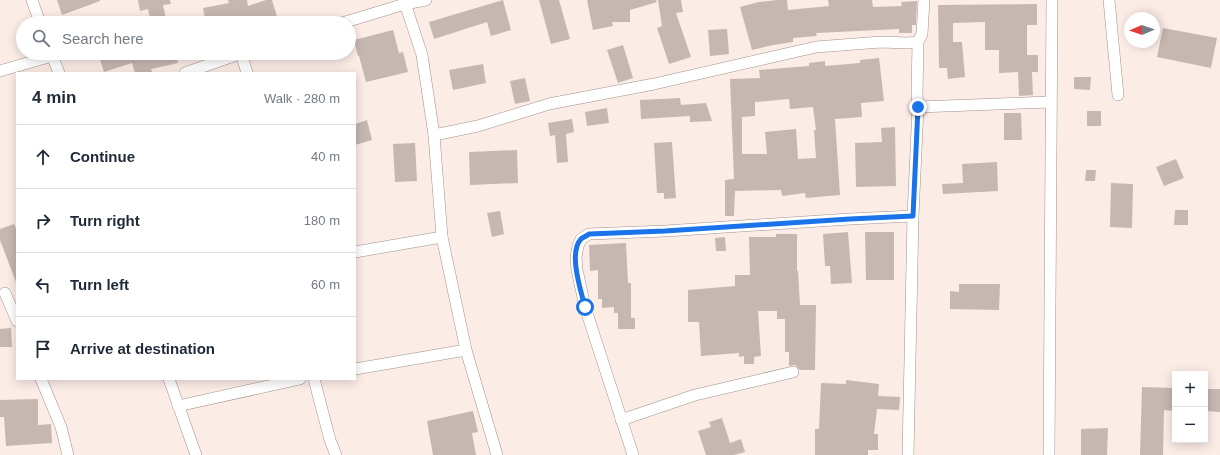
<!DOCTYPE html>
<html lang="en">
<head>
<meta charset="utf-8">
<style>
	body { margin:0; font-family:Helvetica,sans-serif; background:#f2f2f3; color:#1f2937 }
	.controls { position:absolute; right:12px; bottom:12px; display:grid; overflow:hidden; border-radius:0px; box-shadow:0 2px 10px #0003 }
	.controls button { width:36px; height:36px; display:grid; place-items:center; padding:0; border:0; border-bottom:1px solid #e0e1e3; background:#fff; color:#1f2937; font:20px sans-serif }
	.compass { position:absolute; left:1124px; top:12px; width:36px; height:36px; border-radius:50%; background:#fff; box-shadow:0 2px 10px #0003; rotate:268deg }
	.stop { position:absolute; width:12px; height:12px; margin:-9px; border:3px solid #1a73e8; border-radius:50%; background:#fff }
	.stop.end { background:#1a73e8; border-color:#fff; box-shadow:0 1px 4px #0008 }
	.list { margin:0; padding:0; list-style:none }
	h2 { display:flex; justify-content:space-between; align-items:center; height:52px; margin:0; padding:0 16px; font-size:17px }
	h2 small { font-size:13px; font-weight:400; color:#747a83 }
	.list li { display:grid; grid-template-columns:26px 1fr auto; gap:12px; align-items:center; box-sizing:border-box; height:64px; padding:0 16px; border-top:1px solid #e0e1e3 }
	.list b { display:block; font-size:15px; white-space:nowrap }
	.list em { font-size:13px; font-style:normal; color:#747a83 }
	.icon { flex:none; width:22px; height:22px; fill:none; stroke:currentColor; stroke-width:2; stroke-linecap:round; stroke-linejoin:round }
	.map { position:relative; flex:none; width:1220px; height:455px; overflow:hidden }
	.search { position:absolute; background:#fff; box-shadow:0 2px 10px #0003; left:16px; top:16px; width:340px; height:44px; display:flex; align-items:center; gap:10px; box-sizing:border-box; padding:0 14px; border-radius:22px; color:#747a83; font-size:15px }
	.panel { position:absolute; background:#fff; box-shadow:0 2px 10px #0003; left:16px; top:72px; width:340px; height:308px; border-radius:0px }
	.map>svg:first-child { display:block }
	.building { fill:#c6b8b1; fill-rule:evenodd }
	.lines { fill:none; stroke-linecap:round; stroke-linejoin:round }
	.minor-casing { stroke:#a0918b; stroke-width:12 }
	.minor { stroke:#fff; stroke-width:11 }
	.route { stroke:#1a73e8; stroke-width:5 }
</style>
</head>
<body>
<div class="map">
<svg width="1220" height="455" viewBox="0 0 1220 455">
	<rect width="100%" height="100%" fill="#fcece6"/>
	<!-- building -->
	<g class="building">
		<polygon points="57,0 100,0 100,1 62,15"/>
		<polygon points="138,0 170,0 171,4 163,5 167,23 151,23 148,9 140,11"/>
		<polygon points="228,0 247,0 248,6 266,0 272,0 279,23 206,23 203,8 229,3"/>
		<polygon points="503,0 511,30 491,36 487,22 434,39 429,22"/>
		<polygon points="539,0 559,0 570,39 551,44"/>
		<polygon points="587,0 656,0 657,2 630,10 630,22 612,22 613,26 593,30"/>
		<polygon points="658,0 681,0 683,12 676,13 691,57 669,64 657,28 662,26"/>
		<polygon points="777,0 787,0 788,10 829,6 828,0 872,0 873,7 902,6 901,2 917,1 916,25 912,25 912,33 899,33 899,29 816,33 817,36 793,38 793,42 773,45 752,50 740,7 759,2"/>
		<polygon points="1037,4 1037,25 1027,25 1027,55 1038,55 1038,72 1032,72 1033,95 1019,96 1018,72 999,73 999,50 985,50 985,22 953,23 953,42 962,42 965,77 948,79 947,68 939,68 938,5"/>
		<polygon points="1163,28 1217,38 1211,68 1157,57"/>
		<polygon points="727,29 729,54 710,56 708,30"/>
		<polygon points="393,30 399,53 403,52 408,72 366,82 359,56 358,56 354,40"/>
		<polygon points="623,45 633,78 618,83 607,50"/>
		<polygon points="98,53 176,53 178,63 151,69 152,72 147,73 135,73 132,63 104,72"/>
		<path d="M879 58 884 101 861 103 862 117 835 119 840 195 806 198 805 193 782 196 781 190 735 191 734 216H725V180L734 179 730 79 760 78 759 70 809 66V63L825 61V66L860 63V60ZM789 99 790 109 813 107 816 130H814L816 158 798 159 796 129 765 132 767 154H742V117L755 116V102Z"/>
		<polygon points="483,64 486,83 453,90 449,70"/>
		<polygon points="1074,77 1091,77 1090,90 1074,89"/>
		<polygon points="525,78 530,101 515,104 510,81"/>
		<polygon points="680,98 681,105 706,103 712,121 690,122 690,116 641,119 640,100"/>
		<polygon points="607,108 609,123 587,126 585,112"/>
		<rect x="1087" y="111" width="14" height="15"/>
		<polygon points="1004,113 1021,113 1022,140 1004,140"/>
		<polygon points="572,119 574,132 566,134 568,162 557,163 555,135 550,136 548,123"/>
		<polygon points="367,120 372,140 355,145 355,124"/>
		<polygon points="895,127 896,186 856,187 855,143 882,142 881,128"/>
		<polygon points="672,142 676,198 664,199 664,193 657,193 654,143"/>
		<polygon points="415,143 417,181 395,182 393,144"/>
		<polygon points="517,150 518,183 470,185 469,152"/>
		<polygon points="1176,159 1184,178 1164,186 1156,167"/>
		<polygon points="997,162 998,191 943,194 942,184 963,183 962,164"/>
		<polygon points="1086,170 1096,170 1095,181 1085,181"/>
		<polygon points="1111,183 1133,184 1132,228 1110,227"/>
		<polygon points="1175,210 1188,210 1188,225 1174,225"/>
		<polygon points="500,211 504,234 492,237 487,213"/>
		<polygon points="14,224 17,231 16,282 0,240 0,229"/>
		<polygon points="848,232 852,283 831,284 830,266 825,266 823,234"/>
		<polygon points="865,232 894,232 894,280 866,280"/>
		<polygon points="776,234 797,234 797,271 798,271 800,305 816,305 815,370 800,370 795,365 789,366 789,352 785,352 785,319 777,319 777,311 758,311 761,356 754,357 754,364 744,364 744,356 739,357 739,353 701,356 699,322 688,322 688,290 735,286 735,275 750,275 749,237 776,237"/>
		<polygon points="725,237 726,251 716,251 715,238"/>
		<polygon points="626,243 628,283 631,283 631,318 635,318 635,329 618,329 618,313 614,313 614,307 602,308 602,299 598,299 598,270 590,271 589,245"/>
		<polygon points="959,284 1000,284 999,310 950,309 950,291 959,292"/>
		<polygon points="11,328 12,347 0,347 0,329"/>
		<polygon points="846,380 879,384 878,396 900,397 899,410 877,409 874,434 878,434 878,450 868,450 868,455 815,455 815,429 819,429 821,383 846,384"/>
		<polygon points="1142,387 1175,388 1175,411 1164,410 1163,455 1140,455"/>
		<polygon points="1205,389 1220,389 1220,412 1205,411"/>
		<polygon points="38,399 38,425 51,424 52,443 6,446 4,417 0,417 0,400"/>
		<polygon points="473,411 478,432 472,433 476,455 433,455 427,421"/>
		<polygon points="722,418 730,443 741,439 745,452 734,455 706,455 698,431 711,427 709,422"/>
		<polygon points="1108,428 1107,455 1081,455 1081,429"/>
	</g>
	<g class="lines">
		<!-- minor casing -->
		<g class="minor-casing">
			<g id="minor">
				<polyline points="32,0 40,23"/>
				<polyline points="404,0 422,55 434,135 442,237 466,350 497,455"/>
				<polyline points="924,0 922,34 918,42 917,95 918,107 1050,102"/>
				<polyline points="1109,0 1118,95"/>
				<polyline points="342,23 405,4 426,0"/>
				<polyline points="51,53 59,73"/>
				<polyline points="241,53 247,73"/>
				<polyline points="0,71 52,56"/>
				<polyline points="185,73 242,53"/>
				<polyline points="434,135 478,126 549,104 654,84 816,47 881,42 908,43 918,42"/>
				<polyline points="355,252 442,237"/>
				<polyline points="5,293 17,321"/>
				<polyline points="355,369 466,350"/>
				<polyline points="41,379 61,427 68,455"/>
				<polyline points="169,379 196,455"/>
				<polyline points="314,379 330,440 336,455"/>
				<polyline points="178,406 300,379"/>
				<polyline points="621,420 695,395 793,372"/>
				<polyline points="633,455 585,307 577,270 576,257 578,246 581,239 589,234 665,231 850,219 913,216"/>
				<polyline points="908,455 913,216 918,107"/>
				<path d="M1049 455C1051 303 1050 152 1052 0"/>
			</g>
		</g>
		<!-- minor -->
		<use href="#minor" class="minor"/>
	</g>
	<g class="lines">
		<!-- route -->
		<path class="route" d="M585 307C581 291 568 253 581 239 583 237 587 236 589 234L665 231 850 219 913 216 918 107"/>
	</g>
</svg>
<div class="controls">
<button>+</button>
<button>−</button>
</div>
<svg class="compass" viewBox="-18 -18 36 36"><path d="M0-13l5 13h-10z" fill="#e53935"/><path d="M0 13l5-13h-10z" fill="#747a83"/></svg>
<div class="stop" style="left:585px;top:307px"></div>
<div class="stop end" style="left:918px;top:107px"></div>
<div class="search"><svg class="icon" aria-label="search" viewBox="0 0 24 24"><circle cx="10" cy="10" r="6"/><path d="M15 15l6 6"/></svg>Search here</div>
<section class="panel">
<h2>4 min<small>Walk · 280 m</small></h2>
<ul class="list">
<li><svg class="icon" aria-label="ahead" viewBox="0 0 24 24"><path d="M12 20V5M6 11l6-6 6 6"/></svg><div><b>Continue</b></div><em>40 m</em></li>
<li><svg class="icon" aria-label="right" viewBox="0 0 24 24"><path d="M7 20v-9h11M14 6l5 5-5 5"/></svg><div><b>Turn right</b></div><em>180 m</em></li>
<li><svg class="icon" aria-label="left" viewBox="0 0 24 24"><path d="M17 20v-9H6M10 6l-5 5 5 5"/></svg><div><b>Turn left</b></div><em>60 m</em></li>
<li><svg class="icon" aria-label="arrive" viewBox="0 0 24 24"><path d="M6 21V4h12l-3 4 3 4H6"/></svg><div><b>Arrive at destination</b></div></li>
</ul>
</section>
</div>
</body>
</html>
